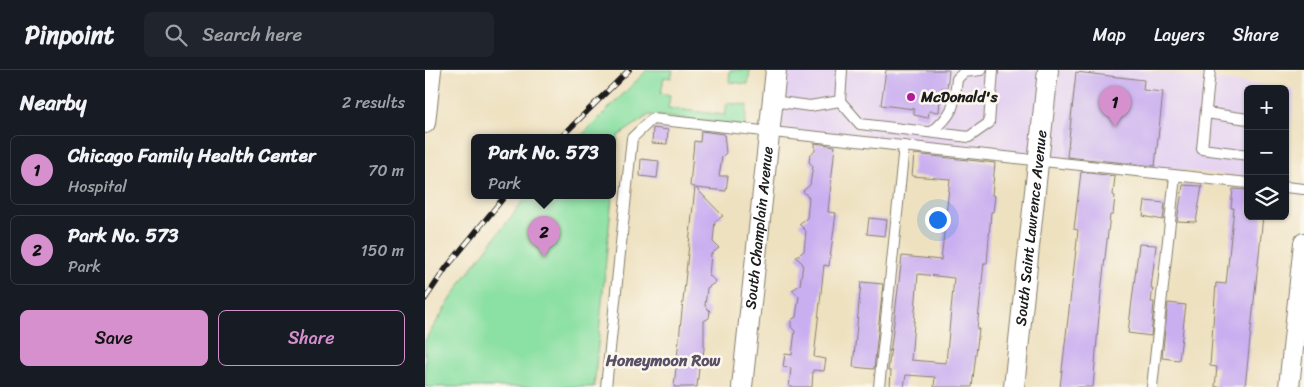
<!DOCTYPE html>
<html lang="en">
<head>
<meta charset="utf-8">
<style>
	body { margin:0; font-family:Sriracha,sans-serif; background:#20242c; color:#f1f3f6 }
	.controls { position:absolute; right:15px; top:15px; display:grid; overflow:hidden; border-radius:8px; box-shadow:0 1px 4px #0004 }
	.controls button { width:45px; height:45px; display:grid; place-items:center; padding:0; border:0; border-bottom:1px solid #363941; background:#171b24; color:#f1f3f6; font:25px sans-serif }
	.you { position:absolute; left:512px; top:149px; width:18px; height:18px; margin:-12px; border:4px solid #fff; border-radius:50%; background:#1a73e8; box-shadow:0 0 0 8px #1a73e833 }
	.badge { display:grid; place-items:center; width:32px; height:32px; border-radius:50%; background:#d690ce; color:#111; font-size:16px; font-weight:700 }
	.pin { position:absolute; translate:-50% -41px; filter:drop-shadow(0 1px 2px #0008) }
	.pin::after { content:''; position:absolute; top:26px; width:18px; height:15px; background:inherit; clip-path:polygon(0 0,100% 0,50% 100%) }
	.popup { position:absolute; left:46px; top:64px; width:145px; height:65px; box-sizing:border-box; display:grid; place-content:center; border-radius:8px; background:#171b24; filter:drop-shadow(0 1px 4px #0005); font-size:16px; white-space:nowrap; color:#9ea1a6 }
	.popup b { font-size:19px; color:#f1f3f6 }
	.popup::after { content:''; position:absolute; left:50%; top:100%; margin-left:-10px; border:10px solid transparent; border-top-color:#171b24 }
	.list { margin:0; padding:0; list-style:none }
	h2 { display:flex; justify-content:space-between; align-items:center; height:65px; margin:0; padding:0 20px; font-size:21px }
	h2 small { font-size:16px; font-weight:400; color:#9ea1a6 }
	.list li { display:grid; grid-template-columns:32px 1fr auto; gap:15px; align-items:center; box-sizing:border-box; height:70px; margin:0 10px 10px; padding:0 10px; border:1px solid #363941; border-radius:8px }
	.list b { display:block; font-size:19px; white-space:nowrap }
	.list p { margin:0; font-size:16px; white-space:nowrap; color:#9ea1a6 }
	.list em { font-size:16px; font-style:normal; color:#9ea1a6 }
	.actions { display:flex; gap:10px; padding:15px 20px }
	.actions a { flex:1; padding:11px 0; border:1px solid #d690ce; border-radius:8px; text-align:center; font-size:18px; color:#d690ce }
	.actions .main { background:#d690ce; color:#111 }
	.icon { flex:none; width:28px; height:28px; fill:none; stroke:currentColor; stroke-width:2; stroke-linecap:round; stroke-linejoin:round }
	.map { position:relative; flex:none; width:879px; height:317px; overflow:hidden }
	header { display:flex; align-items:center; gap:30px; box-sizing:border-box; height:70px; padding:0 25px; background:#171b24; border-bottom:1px solid #363941 }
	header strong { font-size:24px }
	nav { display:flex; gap:28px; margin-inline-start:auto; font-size:18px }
	.search { width:350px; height:45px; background:#20242c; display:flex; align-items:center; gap:12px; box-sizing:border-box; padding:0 18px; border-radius:8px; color:#9ea1a6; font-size:19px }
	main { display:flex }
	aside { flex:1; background:#171b24 }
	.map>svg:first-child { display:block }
	.built { fill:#e5d3f1 }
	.green { fill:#8be0a3; stroke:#547e60 }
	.building { fill:#c9aef0; fill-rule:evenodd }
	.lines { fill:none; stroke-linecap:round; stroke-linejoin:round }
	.lane-casing { stroke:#857e6e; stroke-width:12 }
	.street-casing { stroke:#857e6e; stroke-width:22 }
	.lane { stroke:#fff; stroke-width:10 }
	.street { stroke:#fff; stroke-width:20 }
	.rail-casing { stroke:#1c1c1c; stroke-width:5.5 }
	.rail { stroke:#fbf7ec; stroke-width:4; stroke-dasharray:11; stroke-linecap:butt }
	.poi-dot { fill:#b5179e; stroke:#fbf7ec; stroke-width:2 }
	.labels { text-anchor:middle; stroke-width:5; stroke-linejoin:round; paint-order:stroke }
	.poi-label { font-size:15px; font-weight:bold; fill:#1c1c1c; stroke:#fbf7ec; text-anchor:start }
	.street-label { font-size:15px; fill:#1c1c1c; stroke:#fbf7ec }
	.neighbourhood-label { font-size:16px; font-weight:bold; fill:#594f66; stroke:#fbf7ec }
</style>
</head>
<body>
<header>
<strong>Pinpoint</strong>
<div class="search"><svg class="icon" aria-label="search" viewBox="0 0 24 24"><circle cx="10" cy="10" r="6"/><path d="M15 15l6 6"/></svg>Search here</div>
<nav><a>Map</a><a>Layers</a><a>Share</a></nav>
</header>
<main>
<aside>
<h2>Nearby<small>2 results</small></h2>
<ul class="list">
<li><span class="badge">1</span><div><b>Chicago Family Health Center</b><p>Hospital</p></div><em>70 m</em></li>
<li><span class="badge">2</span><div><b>Park No. 573</b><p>Park</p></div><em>150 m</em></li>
</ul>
<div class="actions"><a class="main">Save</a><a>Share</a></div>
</aside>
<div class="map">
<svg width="879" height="317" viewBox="0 0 879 317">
	<rect width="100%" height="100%" fill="#fbf7ec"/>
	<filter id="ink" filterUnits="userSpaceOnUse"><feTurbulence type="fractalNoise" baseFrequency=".02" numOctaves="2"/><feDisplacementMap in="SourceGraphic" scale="10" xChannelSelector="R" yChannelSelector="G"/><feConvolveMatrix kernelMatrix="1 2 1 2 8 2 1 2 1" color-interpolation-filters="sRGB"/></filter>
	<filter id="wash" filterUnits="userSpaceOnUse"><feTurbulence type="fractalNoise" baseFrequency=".0096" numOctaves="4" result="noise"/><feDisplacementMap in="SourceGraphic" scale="20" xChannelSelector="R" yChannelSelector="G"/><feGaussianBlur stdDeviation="1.12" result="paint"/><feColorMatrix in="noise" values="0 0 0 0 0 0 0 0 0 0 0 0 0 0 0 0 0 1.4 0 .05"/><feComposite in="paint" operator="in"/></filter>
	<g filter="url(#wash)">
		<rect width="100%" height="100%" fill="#eee1c0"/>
		<!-- built -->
		<polygon class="built" points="355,0 714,0 870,19 860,105 860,19 823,19 823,107 349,59"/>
		<!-- green -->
		<g class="green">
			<polygon points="222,0 248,0 246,8 239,7 236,23 245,25 243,38 300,45 302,33 322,35 320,56 224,45 193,66 188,121 188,68 154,68"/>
			<polygon points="305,0 325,0 323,14 304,12"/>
			<polygon points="102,126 187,126 169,317 0,317 0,270 40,207"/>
		</g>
		<g id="blocks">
			<!-- building -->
			<g class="building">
				<polygon points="461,0 524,0 522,18 516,18 514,42 504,41 503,48 489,45 489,39 456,35"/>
				<polygon points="651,2 719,10 718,20 738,22 730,96 642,87"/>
				<polygon points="228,58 243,60 242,74 227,73"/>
				<polygon points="276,61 299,64 301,83 297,87 294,106 303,106 301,121 271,118 298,146 290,151 288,172 294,178 286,184 284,205 291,212 282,218 280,236 285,241 284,248 279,251 279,279 278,285 275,288 272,317 249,317 270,117 265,116 269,71 275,72"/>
				<polygon points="390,73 410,76 403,142 411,143 404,196 399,195 389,287 401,289 399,301 388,300 387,317 364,317 366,298 358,297 360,284 367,285 370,261 366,257 366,250 371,247 374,226 367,220 375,215 378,194 371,187 379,181 381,161 374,154 382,148 384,128 378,121 385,115 388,96 384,92 385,85 390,81"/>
				<path d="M489 84 570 93 567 125 570 126 568 142H566L562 193H559L552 259H554L547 317H509L510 307 481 305 479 317H465L466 301H463L477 186 516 190 525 109 487 106ZM493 204 529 208 521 293 486 290Z"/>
				<polygon points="216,89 234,91 232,108 215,106"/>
				<polygon points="656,102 690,106 688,125 690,126 688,145 685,145 676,222 668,317 635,317 651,180 653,160 649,159"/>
				<polygon points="758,115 777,116 771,152 752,151"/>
				<polygon points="808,119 823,120 823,146 838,146 820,317 790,317 792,297 785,296 791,213 801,214 809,138 806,138"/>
				<polygon points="720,131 740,133 738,150 718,146"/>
				<polygon points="444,148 462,150 460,166 442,164"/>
				<polygon points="714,174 731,175 726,218 728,218 726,232 729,232 726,266 703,263"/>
				<polygon points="436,212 458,214 449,299 428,297"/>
				<polygon points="743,233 761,235 754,290 737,288"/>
			</g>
		</g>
	</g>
	<g filter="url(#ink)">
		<use href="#blocks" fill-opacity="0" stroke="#857e6e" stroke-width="1"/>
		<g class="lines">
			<!-- lane casing -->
			<g class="lane-casing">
				<g id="lane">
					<polyline points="417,0 415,31 435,54 544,67 564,53 568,0"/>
					<polyline points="785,0 777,79 823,85"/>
					<polyline points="347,31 385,36 415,31"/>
					<polyline points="781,43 823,49"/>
					<path d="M507 62C529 43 529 37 532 9L539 2 556 0"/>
					<polyline points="860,117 879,119"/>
					<polyline points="181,317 207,68 227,49 823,113"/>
					<polyline points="454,317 479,76"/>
					<polyline points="727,317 750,106"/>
				</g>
			</g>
			<!-- street casing -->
			<g class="street-casing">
				<g id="street">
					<polyline points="0,53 6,0"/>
					<path id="s1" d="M317 317 351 0"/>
					<path id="s2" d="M589 317 623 0"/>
					<polyline points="864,317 879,173"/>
				</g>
			</g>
			<!-- lane -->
			<use href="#lane" class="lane"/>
			<!-- street -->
			<use href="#street" class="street"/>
			<!-- rail casing -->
			<g class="rail-casing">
				<g id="rail">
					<polyline points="135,68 204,0"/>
					<polyline points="0,229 21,198 80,126"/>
				</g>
			</g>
			<!-- rail -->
			<use href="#rail" class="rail"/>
		</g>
	</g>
	<!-- markers -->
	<circle class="poi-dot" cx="486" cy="27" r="5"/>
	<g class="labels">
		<!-- poi labels -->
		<g class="poi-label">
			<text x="496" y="32">McDonald's</text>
		</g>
		<!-- street labels -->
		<g class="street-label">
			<text dy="5" stroke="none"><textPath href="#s2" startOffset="160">South Saint Lawrence Avenue</textPath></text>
			<text dy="5" stroke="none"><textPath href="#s1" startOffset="160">South Champlain Avenue</textPath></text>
		</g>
		<!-- neighbourhood labels -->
		<g class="neighbourhood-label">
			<text x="238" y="296">Honeymoon Row</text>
		</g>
	</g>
</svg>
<div class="controls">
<button>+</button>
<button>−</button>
<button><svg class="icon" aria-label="layers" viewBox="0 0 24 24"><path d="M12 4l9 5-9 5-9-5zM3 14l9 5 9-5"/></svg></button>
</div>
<div class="you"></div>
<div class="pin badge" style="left:690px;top:57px">1</div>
<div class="pin badge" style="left:119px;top:187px">2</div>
<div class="popup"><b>Park No. 573</b>Park</div>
</div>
</main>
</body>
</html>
